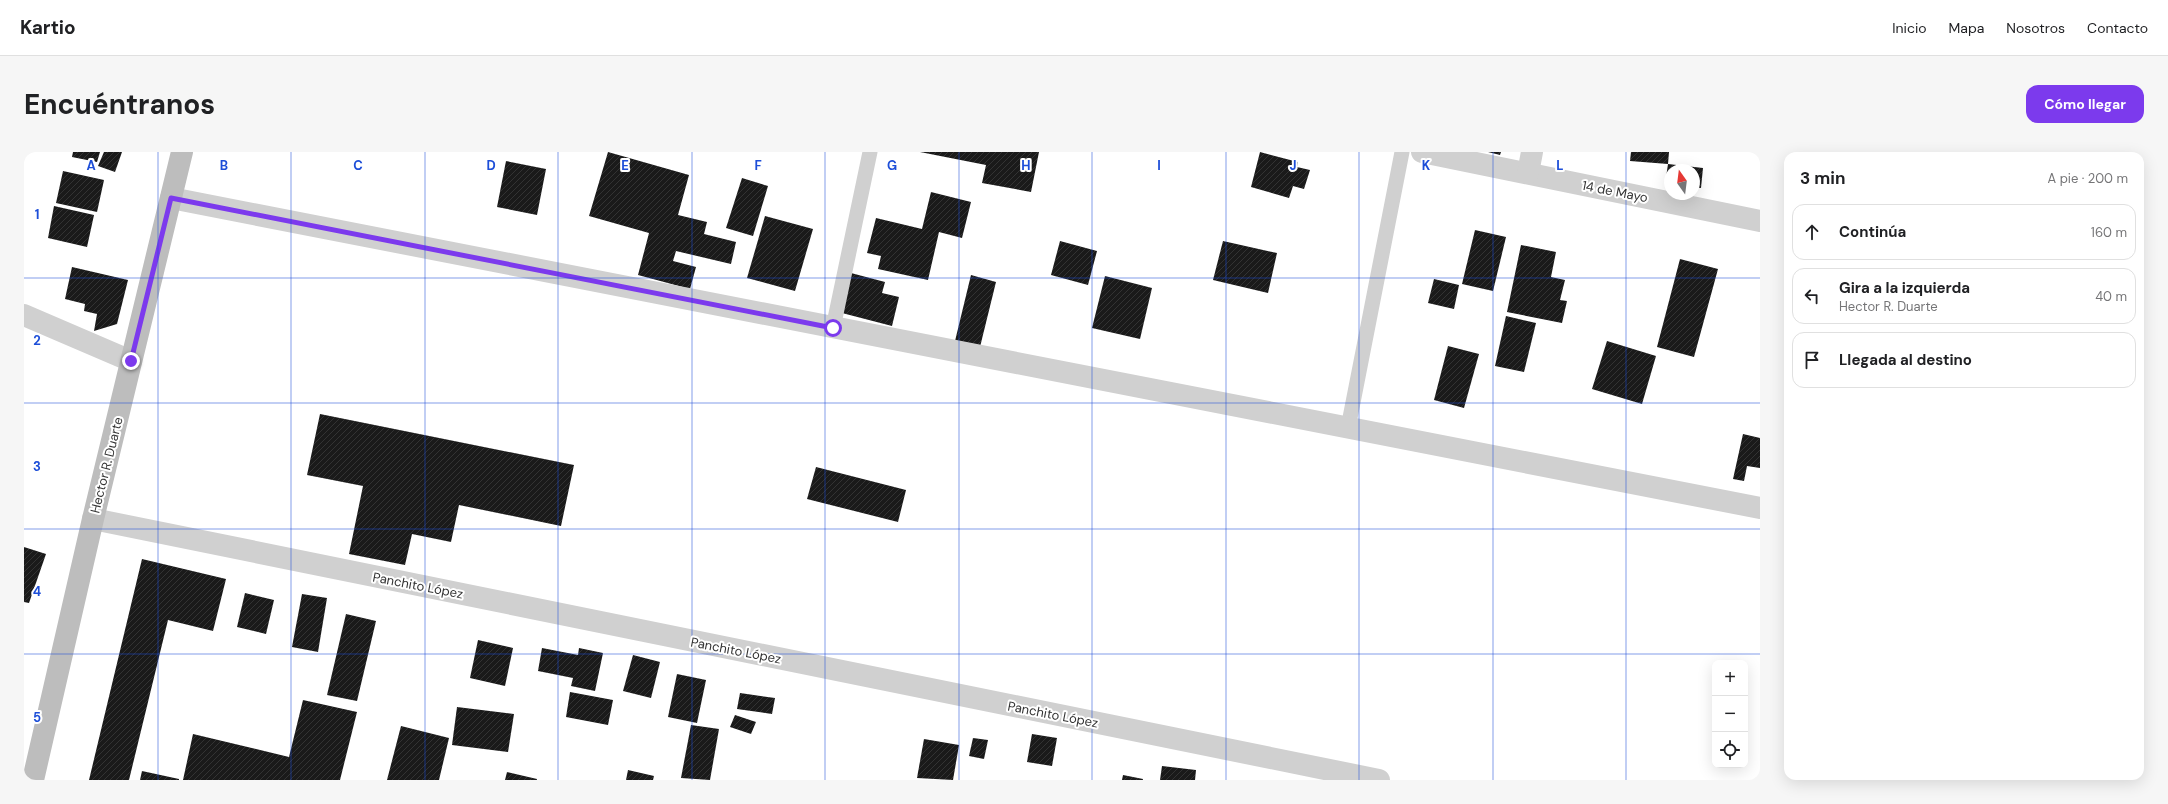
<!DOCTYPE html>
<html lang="es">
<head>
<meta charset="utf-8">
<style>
	body { margin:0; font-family:"DM Sans",sans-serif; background:#f6f6f6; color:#202124 }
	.controls { position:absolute; right:12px; bottom:12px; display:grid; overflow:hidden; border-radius:8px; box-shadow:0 4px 16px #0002 }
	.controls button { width:36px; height:36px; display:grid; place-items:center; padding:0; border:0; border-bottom:1px solid #e0e0e0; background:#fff; color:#202124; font:20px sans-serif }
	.compass { position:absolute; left:1640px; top:12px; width:36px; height:36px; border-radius:50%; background:#fff; box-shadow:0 4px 16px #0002; rotate:346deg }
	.stop { position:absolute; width:12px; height:12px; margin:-9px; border:3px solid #7c3aed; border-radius:50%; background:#fff }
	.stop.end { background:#7c3aed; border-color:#fff; box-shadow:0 1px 4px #0008 }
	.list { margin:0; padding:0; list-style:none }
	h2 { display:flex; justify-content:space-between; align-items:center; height:52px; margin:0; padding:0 16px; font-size:17px }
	h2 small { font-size:13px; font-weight:400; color:#757577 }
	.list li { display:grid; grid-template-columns:26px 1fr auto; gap:12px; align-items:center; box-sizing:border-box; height:56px; margin:0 8px 8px; padding:0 8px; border:1px solid #e0e0e0; border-radius:12px }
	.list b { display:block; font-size:15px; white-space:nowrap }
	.list p { margin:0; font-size:13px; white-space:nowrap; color:#757577 }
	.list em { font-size:13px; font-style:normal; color:#757577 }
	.icon { flex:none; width:22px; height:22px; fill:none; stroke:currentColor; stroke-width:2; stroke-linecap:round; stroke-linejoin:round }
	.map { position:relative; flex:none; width:1736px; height:628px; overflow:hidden; border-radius:12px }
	header { display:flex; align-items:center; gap:24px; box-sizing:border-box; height:56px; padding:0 20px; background:#fff; border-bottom:1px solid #e0e0e0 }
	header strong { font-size:19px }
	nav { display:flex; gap:22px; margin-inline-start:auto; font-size:14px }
	.intro { display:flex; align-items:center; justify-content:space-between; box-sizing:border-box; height:96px; padding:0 24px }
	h1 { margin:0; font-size:28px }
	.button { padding:10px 18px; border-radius:12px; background:#7c3aed; color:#fff; font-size:14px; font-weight:700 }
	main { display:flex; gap:24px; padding:0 24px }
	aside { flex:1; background:#fff; border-radius:12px; box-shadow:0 4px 16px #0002 }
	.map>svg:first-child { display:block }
	.building { fill:url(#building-hatch) }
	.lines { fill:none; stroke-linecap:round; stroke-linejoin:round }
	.lane { stroke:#d0d0d0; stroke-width:15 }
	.street { stroke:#d0d0d0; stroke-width:22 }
	.secondary { stroke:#bdbdbd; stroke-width:22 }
	.route { stroke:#7c3aed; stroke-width:5 }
	.grid { fill:none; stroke:#1d4ed8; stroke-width:1; stroke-opacity:0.55 }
	.labels { text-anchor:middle; stroke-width:4; stroke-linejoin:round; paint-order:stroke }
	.street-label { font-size:13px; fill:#333; stroke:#fff }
	.grid-label { font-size:13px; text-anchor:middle; font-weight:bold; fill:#1d4ed8; stroke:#fff; stroke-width:4; stroke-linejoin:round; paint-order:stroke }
</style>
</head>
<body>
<header>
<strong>Kartio</strong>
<nav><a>Inicio</a><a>Mapa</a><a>Nosotros</a><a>Contacto</a></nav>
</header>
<div class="intro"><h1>Encuéntranos</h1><a class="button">Cómo llegar</a></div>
<main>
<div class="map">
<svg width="1736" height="628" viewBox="0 0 1736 628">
	<defs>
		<pattern id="building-hatch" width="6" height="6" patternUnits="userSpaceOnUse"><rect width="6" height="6" fill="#1a1a1a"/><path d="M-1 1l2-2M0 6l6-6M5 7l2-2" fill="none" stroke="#333"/></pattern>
	</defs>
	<rect width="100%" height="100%" fill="#fff"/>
	<!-- building -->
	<g class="building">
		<polygon points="49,0 76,0 73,10 48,5"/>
		<polygon points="80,0 98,0 91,20 74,14"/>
		<polygon points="584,0 665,23 654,63 683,70 680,82 712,90 707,112 652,99 649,109 672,115 666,137 614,123 625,81 565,64"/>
		<polygon points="896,0 1015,0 1007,40 958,31 962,13"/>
		<polygon points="1236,0 1274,10 1273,15 1286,18 1280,37 1269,34 1265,46 1227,35"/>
		<polygon points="1464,0 1477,0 1476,3"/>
		<polygon points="1607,0 1645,0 1644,12 1606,9"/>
		<polygon points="482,9 522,17 513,63 473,55"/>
		<polygon points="1644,12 1679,16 1677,36 1670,35 1670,18 1646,18 1646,32 1641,32"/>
		<polygon points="39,19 80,28 73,60 32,51"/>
		<polygon points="718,26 744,34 729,84 702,76"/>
		<polygon points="907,40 947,50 938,86 915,80 904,128 854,117 857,104 843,101 852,66 898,77"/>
		<polygon points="30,54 70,63 63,95 24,86"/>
		<polygon points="741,64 789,77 771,139 723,126"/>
		<polygon points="1451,78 1482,85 1469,139 1438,132"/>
		<polygon points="1036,89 1073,99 1064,133 1027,123"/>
		<polygon points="1199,89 1253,101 1244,141 1189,128"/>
		<polygon points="1497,93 1532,100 1527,125 1541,128 1536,148 1543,149 1538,171 1483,160"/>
		<polygon points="1656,107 1694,117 1670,205 1633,195"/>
		<polygon points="48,115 104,128 93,172 70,179 73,162 60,159 61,152 41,147"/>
		<polygon points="827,121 861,130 858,141 875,145 868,174 818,161"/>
		<polygon points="947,123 972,130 956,195 931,189"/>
		<polygon points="1081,124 1128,136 1116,187 1068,176"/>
		<polygon points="1410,127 1435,133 1430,157 1404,151"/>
		<polygon points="1482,164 1512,171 1500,220 1471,214"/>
		<polygon points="1583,189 1632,204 1618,252 1568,237"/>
		<polygon points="1424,194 1455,202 1440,256 1410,248"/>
		<polygon points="296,262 550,313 537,374 435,353 427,390 388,382 381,413 325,402 339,334 283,323"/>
		<polygon points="1719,282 1736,286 1736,316 1723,314 1720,329 1709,327"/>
		<polygon points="792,315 882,338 874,370 783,347"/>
		<polygon points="0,395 22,402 5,451 0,450"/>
		<polygon points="118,407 202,427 189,479 144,468 105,628 65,628"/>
		<polygon points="221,441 250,448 242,482 213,475"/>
		<polygon points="278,442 303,446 294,500 268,495"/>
		<polygon points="322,462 352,469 333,549 303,543"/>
		<polygon points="454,488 489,496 481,534 446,526"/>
		<polygon points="518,496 554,503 555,496 579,501 571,539 547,534 549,526 514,519"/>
		<polygon points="609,503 636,510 627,546 599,539"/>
		<polygon points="653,522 682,528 673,571 644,565"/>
		<polygon points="546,540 589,548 584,573 542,565"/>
		<polygon points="716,541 751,546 748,562 713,557"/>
		<polygon points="279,548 333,560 316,628 159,628 169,582 265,605"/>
		<polygon points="433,555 490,562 484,600 428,593"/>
		<polygon points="711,563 732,570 727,582 706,575"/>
		<polygon points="667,573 695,577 686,628 657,626"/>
		<polygon points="377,574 425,586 415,628 363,628"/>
		<polygon points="1008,582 1033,586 1028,614 1003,610"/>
		<polygon points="949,586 964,588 960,607 945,604"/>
		<polygon points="900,587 935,593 929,628 893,626"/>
		<polygon points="1138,614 1172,618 1171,628 1136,628"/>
		<polygon points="604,618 630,624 629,628 602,628"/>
		<polygon points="118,619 155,627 155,628 116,628"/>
		<polygon points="483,620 513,627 513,628 481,628"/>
		<polygon points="1099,623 1119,627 1119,628 1098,628"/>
	</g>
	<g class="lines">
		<!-- lane -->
		<g class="lane">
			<polyline points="809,176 846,0"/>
			<polyline points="1324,276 1378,0"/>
		</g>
		<!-- street -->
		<g class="street">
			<polyline points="1398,0 1736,69"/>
			<polyline points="1504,21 1508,0"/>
			<polyline points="147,46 1736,356"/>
			<polyline points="0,163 107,209"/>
			<polyline points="69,367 1355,628"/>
		</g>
		<!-- secondary -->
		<polyline class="secondary" points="9,628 69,367 158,0"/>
	</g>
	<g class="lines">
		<!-- route -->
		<polyline class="route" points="107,209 147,46 809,176"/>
	</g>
	<!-- grid -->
	<path class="grid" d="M134 0V628M267 0V628M401 0V628M534 0V628M668 0V628M801 0V628M935 0V628M1068 0V628M1202 0V628M1335 0V628M1469 0V628M1602 0V628M0 126H1736M0 251H1736M0 377H1736M0 502H1736"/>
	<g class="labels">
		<!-- street labels -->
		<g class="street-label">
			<text transform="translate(1591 39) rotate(11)" y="5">14 de Mayo</text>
			<text transform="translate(82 313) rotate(-76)" y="5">Hector R. Duarte</text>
			<text transform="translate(394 433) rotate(11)" y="5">Panchito López</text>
			<text transform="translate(712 498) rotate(11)" y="5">Panchito López</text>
			<text transform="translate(1029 562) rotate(11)" y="5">Panchito López</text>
		</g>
	</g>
	<g class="grid-label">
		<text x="67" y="18">A</text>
		<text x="200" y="18">B</text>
		<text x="334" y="18">C</text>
		<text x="467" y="18">D</text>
		<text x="601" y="18">E</text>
		<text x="734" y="18">F</text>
		<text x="868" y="18">G</text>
		<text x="1002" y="18">H</text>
		<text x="1135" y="18">I</text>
		<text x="1269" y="18">J</text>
		<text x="1402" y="18">K</text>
		<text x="1536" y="18">L</text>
		<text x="13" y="67">1</text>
		<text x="13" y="193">2</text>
		<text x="13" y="319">3</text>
		<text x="13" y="444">4</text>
		<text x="13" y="570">5</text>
	</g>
</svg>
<div class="controls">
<button>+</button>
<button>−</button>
<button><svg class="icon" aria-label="locate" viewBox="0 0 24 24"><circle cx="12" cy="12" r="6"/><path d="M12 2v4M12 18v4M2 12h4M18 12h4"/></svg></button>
</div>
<svg class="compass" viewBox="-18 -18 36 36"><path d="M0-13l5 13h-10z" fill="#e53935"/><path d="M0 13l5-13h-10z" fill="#757577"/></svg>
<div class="stop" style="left:809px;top:176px"></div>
<div class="stop end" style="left:107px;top:209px"></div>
</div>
<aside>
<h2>3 min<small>A pie · 200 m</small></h2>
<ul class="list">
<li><svg class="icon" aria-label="ahead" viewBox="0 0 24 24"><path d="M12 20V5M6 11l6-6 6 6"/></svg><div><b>Continúa</b></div><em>160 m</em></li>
<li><svg class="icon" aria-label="left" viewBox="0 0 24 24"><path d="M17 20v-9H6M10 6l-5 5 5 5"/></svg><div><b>Gira a la izquierda</b><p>Hector R. Duarte</p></div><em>40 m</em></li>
<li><svg class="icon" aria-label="arrive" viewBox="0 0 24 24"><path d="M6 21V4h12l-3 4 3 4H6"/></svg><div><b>Llegada al destino</b></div></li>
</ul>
</aside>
</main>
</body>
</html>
